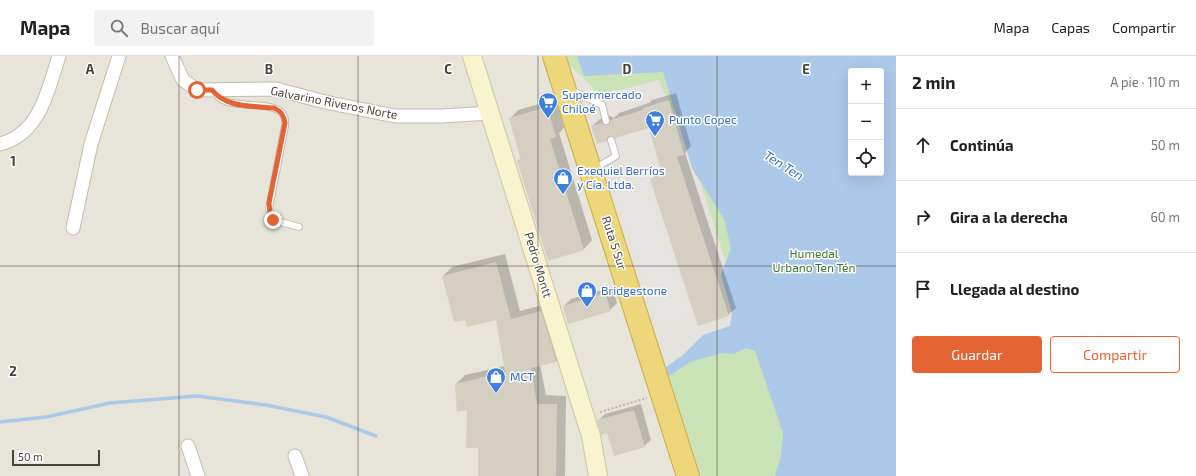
<!DOCTYPE html>
<html lang="es">
<head>
<meta charset="utf-8">
<style>
	body { margin:0; font-family:"Exo 2",sans-serif; background:#f2f2f2; color:#202124 }
	.controls { position:absolute; right:12px; top:12px; display:grid; overflow:hidden; border-radius:4px; box-shadow:0 4px 16px #0002 }
	.controls button { width:36px; height:36px; display:grid; place-items:center; padding:0; border:0; border-bottom:1px solid #e0e0e0; background:#fff; color:#202124; font:20px sans-serif }
	.scale { position:absolute; left:12px; bottom:10px; width:88px; box-sizing:border-box; padding-left:4px; border:2px solid #464339; border-top:0; font-size:11px; line-height:14px; white-space:nowrap; color:#464339; -webkit-text-stroke:3px #fff; paint-order:stroke }
	.stop { position:absolute; width:12px; height:12px; margin:-9px; border:3px solid #e36332; border-radius:50%; background:#fff }
	.stop.end { background:#e36332; border-color:#fff; box-shadow:0 1px 4px #0008 }
	.list { margin:0; padding:0; list-style:none }
	h2 { display:flex; justify-content:space-between; align-items:center; height:52px; margin:0; padding:0 16px; font-size:17px }
	h2 small { font-size:13px; font-weight:400; color:#757577 }
	.list li { display:grid; grid-template-columns:26px 1fr auto; gap:12px; align-items:center; box-sizing:border-box; height:72px; padding:0 16px; border-top:1px solid #e0e0e0 }
	.list b { display:block; font-size:15px; white-space:nowrap }
	.list em { font-size:13px; font-style:normal; color:#757577 }
	.actions { display:flex; gap:8px; padding:12px 16px }
	.actions a { flex:1; padding:9px 0; border:1px solid #e36332; border-radius:4px; text-align:center; font-size:14px; color:#e36332 }
	.actions .main { background:#e36332; color:#fff }
	.icon { flex:none; width:22px; height:22px; fill:none; stroke:currentColor; stroke-width:2; stroke-linecap:round; stroke-linejoin:round }
	.map { position:relative; flex:none; width:896px; height:420px; overflow:hidden }
	header { display:flex; align-items:center; gap:24px; box-sizing:border-box; height:56px; padding:0 20px; background:#fff; border-bottom:1px solid #e0e0e0 }
	header strong { font-size:19px }
	nav { display:flex; gap:22px; margin-inline-start:auto; font-size:14px }
	.search { width:280px; height:36px; background:#f2f2f2; display:flex; align-items:center; gap:10px; box-sizing:border-box; padding:0 14px; border-radius:4px; color:#757577; font-size:15px }
	main { display:flex }
	aside { flex:1; background:#fff }
	.map>svg:first-child { display:block }
	.residential { fill:#e7e4d9 }
	.industrial { fill:#e6e3de }
	.green { fill:#cae3b7; fill-rule:evenodd }
	.parking { fill:#e5e4e1 }
	.water { fill:#adc9e9; fill-rule:evenodd }
	.shadow { fill:#0003 }
	.lines { fill:none; stroke-linecap:round; stroke-linejoin:round }
	.stream { stroke:#adc9e9; stroke-width:3.5 }
	.building { fill:#d4cfc1 }
	.lane-casing { stroke:#c1bdb0; stroke-width:8 }
	.street-casing { stroke:#c1bdb0; stroke-width:15 }
	.secondary-casing { stroke:#cec79f; stroke-width:20 }
	.highway-casing { stroke:#cdad4b; stroke-width:24 }
	.path { stroke:#beb7a0; stroke-width:2; stroke-dasharray:2 2; stroke-linecap:butt }
	.lane { stroke:#fff; stroke-width:6 }
	.street { stroke:#fff; stroke-width:13 }
	.secondary { stroke:#f9f4ce; stroke-width:18 }
	.highway { stroke:#eed67a; stroke-width:22 }
	.route { stroke:#e36332; stroke-width:5 }
	.grid { fill:none; stroke:#464339; stroke-width:1; stroke-opacity:0.55 }
	.labels { text-anchor:middle; stroke-width:3; stroke-linejoin:round; paint-order:stroke }
	.shop-label { font-size:12px; fill:#366cbe; stroke:#fff; text-anchor:start }
	.street-label { font-size:12px; fill:#464339; stroke:#fff }
	.park-label { font-size:12px; fill:#427232; stroke:#fff }
	.water-label { font-size:13px; font-style:italic; fill:#3d6da7; stroke:#fff }
	.grid-label { font-size:13px; text-anchor:middle; font-weight:bold; fill:#464339; stroke:#fff; stroke-width:3; stroke-linejoin:round; paint-order:stroke }
</style>
</head>
<body>
<header>
<strong>Mapa</strong>
<div class="search"><svg class="icon" aria-label="search" viewBox="0 0 24 24"><circle cx="10" cy="10" r="6"/><path d="M15 15l6 6"/></svg>Buscar aquí</div>
<nav><a>Mapa</a><a>Capas</a><a>Compartir</a></nav>
</header>
<main>
<div class="map">
<svg width="896" height="420" viewBox="0 0 896 420">
	<rect width="100%" height="100%" fill="#f3f2ea"/>
	<!-- residential -->
	<polygon class="residential" points="0,0 577,0 663,16 724,163 732,193 721,219 730,270 703,279 682,300 666,311 669,319 775,420 0,420"/>
	<!-- industrial -->
	<polygon class="industrial" points="663,16 724,163 732,193 721,219 732,257 730,270 703,279 682,300 666,311 575,23 584,20"/>
	<!-- green -->
	<path class="green" d="M566 0H896V420H701L666 311 676 304 675 303 682 300 703 279 730 270 732 257 721 219 726 207 701 128 692 112 676 59 663 34 659 24 600 39 568 7ZM851 15H881V117H851Z"/>
	<!-- parking -->
	<polygon class="parking" points="646,125 689,259 659,268 616,134"/>
	<!-- water -->
	<path class="water" d="M577 0H896V420H775L781 400 783 377 755 295 746 292 734 298 722 297 690 306 669 320 666 311 682 300 703 279 730 270 732 257 721 219 731 192 724 163 692 112 663 16 584 20ZM851 15H881V117H851Z"/>
	<!-- shadow -->
	<g class="shadow">
		<polygon points="676,37 691,90 685,97 736,252 728,259 652,123 659,116 662,115 649,71 612,79 606,84 592,70 600,63 610,60 614,62 619,57 649,47 652,44"/>
		<polygon points="556,43 564,72 559,77 592,184 584,193 549,204 518,105 521,102 510,63 518,54"/>
		<polygon points="505,198 520,255 550,247 565,297 556,305 540,309 546,339 566,340 565,420 479,420 479,391 468,353 456,328 465,319 505,310 497,262 466,262 443,220 452,211"/>
		<polygon points="612,231 617,247 610,254 564,250 571,243"/>
		<polygon points="641,348 651,384 644,390 608,376 598,365 605,358"/>
	</g>
	<g class="lines">
		<!-- stream -->
		<polyline class="stream" points="0,366 46,361 110,347 197,340 266,349 326,361 376,380"/>
	</g>
	<!-- building -->
	<g class="building">
		<polygon points="669,44 684,99 677,101 729,260 698,270 650,123 662,119 649,72 615,82 612,80 609,80 607,83 607,85 597,88 591,70 602,67 604,69 607,69 610,67 610,64 643,54 643,52"/>
		<polygon points="547,51 556,81 550,83 584,194 548,205 517,105 521,104 509,62"/>
		<polygon points="496,206 511,263 541,255 555,300 556,306 531,312 537,348 557,348 556,420 478,420 478,392 466,392 467,354 457,356 455,328 505,316 496,264 467,271 465,264 454,266 442,220"/>
		<polygon points="605,237 611,255 568,268 563,250"/>
		<polygon points="634,354 645,391 614,400 607,377 601,379 597,364"/>
	</g>
	<g class="lines">
		<!-- lane casing -->
		<g class="lane-casing">
			<g id="lane">
				<polyline points="571,34 602,49 606,65"/>
				<path d="M213 35C216 39 219 43 225 45 239 51 268 47 278 54 284 57 286 64 285 70L269 153 273 164 299 171"/>
				<polyline points="594,113 616,100 611,84"/>
			</g>
		</g>
		<!-- street casing -->
		<g class="street-casing">
			<g id="street">
				<polyline points="172,0 183,24 197,34 276,33 325,46 395,60 441,60 491,57"/>
				<path d="M0 88C40 78 48 34 59 0"/>
				<polyline points="73,172 91,88 119,0"/>
				<polyline points="188,390 198,420"/>
				<polyline points="295,400 302,420"/>
			</g>
		</g>
		<!-- secondary casing -->
		<g class="secondary-casing">
			<polyline id="secondary" points="472,0 591,380 598,420"/>
		</g>
		<!-- highway casing -->
		<g class="highway-casing">
			<polyline id="highway" points="554,0 688,420"/>
		</g>
		<!-- path -->
		<polyline class="path" points="600,356 647,342"/>
		<!-- lane -->
		<use href="#lane" class="lane"/>
		<!-- street -->
		<use href="#street" class="street"/>
		<!-- secondary -->
		<use href="#secondary" class="secondary"/>
		<!-- highway -->
		<use href="#highway" class="highway"/>
	</g>
	<g class="lines">
		<!-- route -->
		<path class="route" d="M197 34H212C226 52 253 50 274 52 281 55 284 59 285 67L269 147 270 157 273 164"/>
	</g>
	<!-- grid -->
	<path class="grid" d="M179 0V420M358 0V420M538 0V420M717 0V420M0 210H896"/>
	<!-- icons -->
	<defs>
		<g id="supermarket-pin" transform="scale(1)"><path d="M0 17L-7.5 6A9.5 9.5 0 1 1 7.5 6Z" fill="#3f7fe0" stroke="#fff"/><path d="M-6-5.5h2.5l.6 2H6L4.5 2H-2.5L-4.4-4H-6ZM-1.5 3.2a1.3 1.3 0 1 0 .1 0ZM3 3.2a1.3 1.3 0 1 0 .1 0Z" fill="#fff"/></g>
		<g id="shop-pin" transform="scale(1)"><path d="M0 17L-7.5 6A9.5 9.5 0 1 1 7.5 6Z" fill="#3f7fe0" stroke="#fff"/><path d="M-5-2.5h2.3a2.7 3.5 0 0 1 5.4 0H5L5.5 6h-11ZM-1.5-2.5h3a1.5 2.3 0 0 0-3 0Z" fill="#fff"/></g>
	</defs>
	<g fill-rule="evenodd">
		<use href="#supermarket-pin" x="548" y="46"/>
		<use href="#supermarket-pin" x="655" y="64"/>
		<use href="#shop-pin" x="563" y="122"/>
		<use href="#shop-pin" x="587" y="235"/>
		<use href="#shop-pin" x="496" y="321"/>
	</g>
	<g class="labels">
		<!-- shop labels -->
		<g class="shop-label">
			<text x="562" y="43">Supermercado<tspan x="562" dy="14">Chiloé</tspan></text>
			<text x="669" y="68">Punto Copec</text>
			<text x="577" y="119">Exequiel Berríos<tspan x="577" dy="14">y Cía. Ltda.</tspan></text>
			<text x="601" y="239">Bridgestone</text>
			<text x="510" y="325">MCT</text>
		</g>
		<!-- street labels -->
		<g class="street-label">
			<text transform="translate(334 47) rotate(11)" y="4">Galvarino Riveros Norte</text>
			<text transform="translate(614 187) rotate(72)" y="4">Ruta 5 Sur</text>
			<text transform="translate(538 209) rotate(73)" y="4">Pedro Montt</text>
		</g>
		<!-- park labels -->
		<g class="park-label">
			<text x="814" y="202">Humedal<tspan x="814" dy="14">Urbano Ten Tén</tspan></text>
		</g>
		<!-- water labels -->
		<g class="water-label">
			<text transform="translate(784 109) rotate(32)" y="5">Ten Ten</text>
		</g>
	</g>
	<g class="grid-label">
		<text x="90" y="18">A</text>
		<text x="269" y="18">B</text>
		<text x="448" y="18">C</text>
		<text x="627" y="18">D</text>
		<text x="806" y="18">E</text>
		<text x="13" y="110">1</text>
		<text x="13" y="320">2</text>
	</g>
</svg>
<div class="controls">
<button>+</button>
<button>−</button>
<button><svg class="icon" aria-label="locate" viewBox="0 0 24 24"><circle cx="12" cy="12" r="6"/><path d="M12 2v4M12 18v4M2 12h4M18 12h4"/></svg></button>
</div>
<div class="scale">50 m</div>
<div class="stop" style="left:197px;top:34px"></div>
<div class="stop end" style="left:273px;top:164px"></div>
</div>
<aside>
<h2>2 min<small>A pie · 110 m</small></h2>
<ul class="list">
<li><svg class="icon" aria-label="ahead" viewBox="0 0 24 24"><path d="M12 20V5M6 11l6-6 6 6"/></svg><div><b>Continúa</b></div><em>50 m</em></li>
<li><svg class="icon" aria-label="right" viewBox="0 0 24 24"><path d="M7 20v-9h11M14 6l5 5-5 5"/></svg><div><b>Gira a la derecha</b></div><em>60 m</em></li>
<li><svg class="icon" aria-label="arrive" viewBox="0 0 24 24"><path d="M6 21V4h12l-3 4 3 4H6"/></svg><div><b>Llegada al destino</b></div></li>
</ul>
<div class="actions"><a class="main">Guardar</a><a>Compartir</a></div>
</aside>
</main>
</body>
</html>
